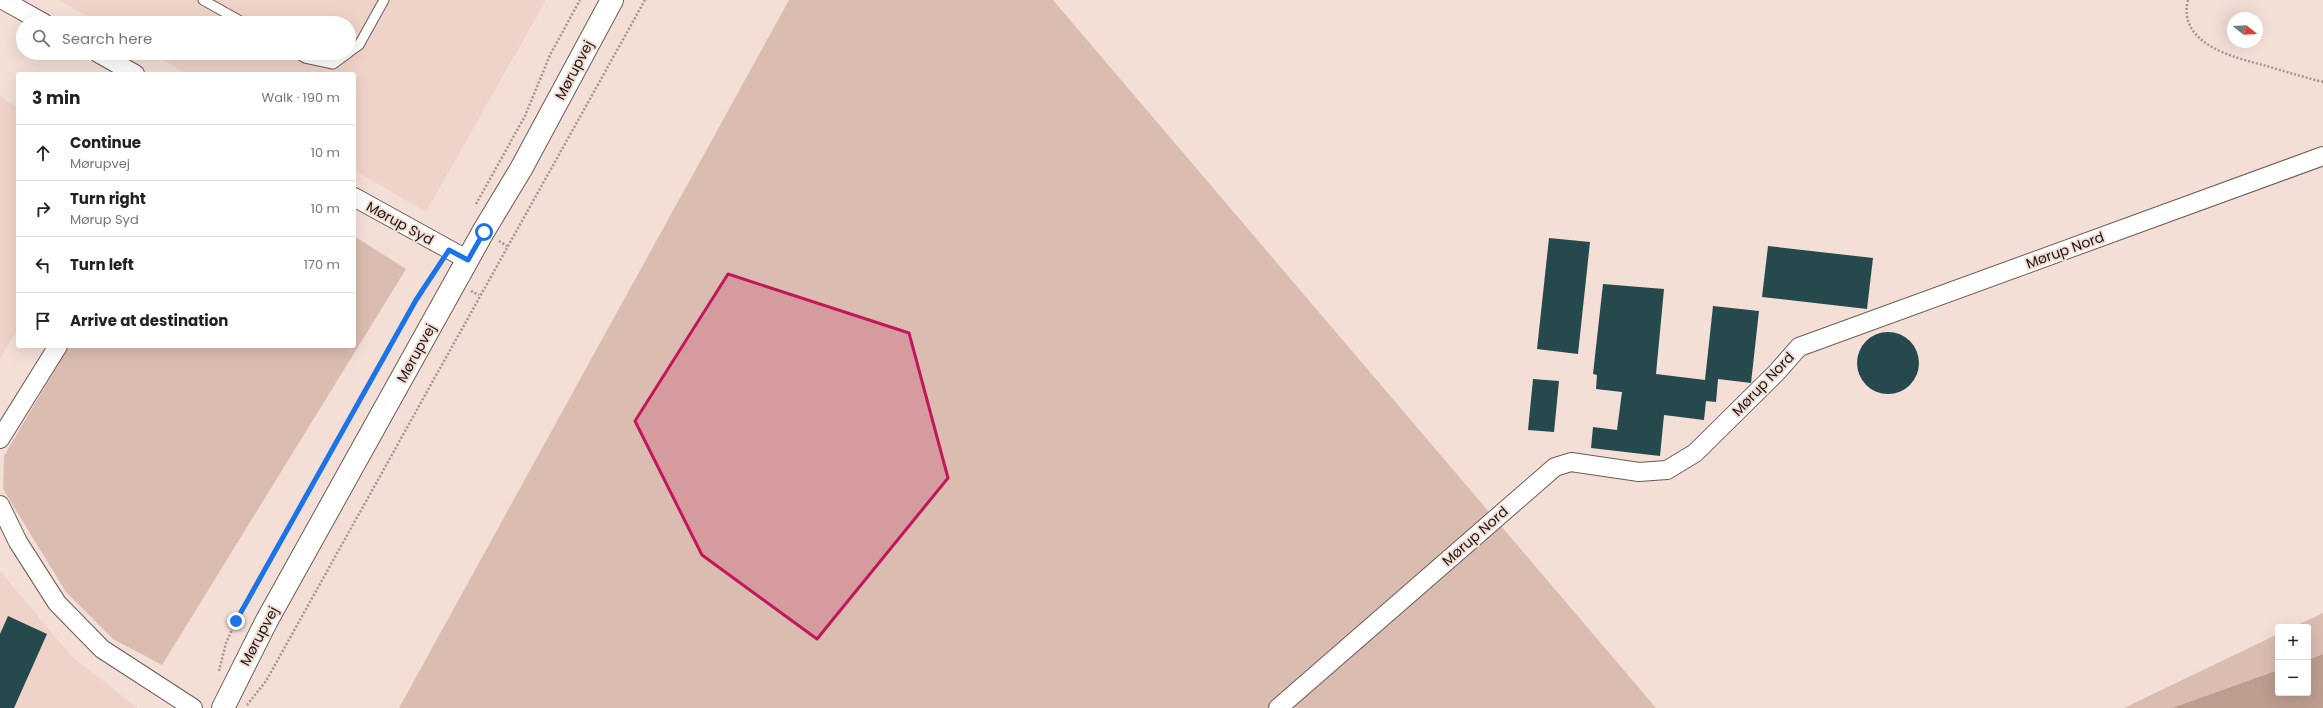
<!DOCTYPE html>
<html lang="en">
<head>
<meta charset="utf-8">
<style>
	body { margin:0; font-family:Poppins,sans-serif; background:#f2f2f2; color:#222 }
	.controls { position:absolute; right:12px; bottom:12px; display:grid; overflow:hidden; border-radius:4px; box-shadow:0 4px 16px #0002 }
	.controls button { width:36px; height:36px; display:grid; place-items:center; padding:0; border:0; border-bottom:1px solid #e0e0e0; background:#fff; color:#222; font:20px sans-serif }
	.compass { position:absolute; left:2227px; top:12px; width:36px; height:36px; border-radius:50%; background:#fff; box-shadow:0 4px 16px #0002; rotate:108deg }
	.stop { position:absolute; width:12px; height:12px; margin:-9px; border:3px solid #1a73e8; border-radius:50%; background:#fff }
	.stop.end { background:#1a73e8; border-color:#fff; box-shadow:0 1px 4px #0008 }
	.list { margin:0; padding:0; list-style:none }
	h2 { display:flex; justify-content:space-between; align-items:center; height:52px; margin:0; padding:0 16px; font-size:17px }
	h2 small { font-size:13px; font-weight:400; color:#767676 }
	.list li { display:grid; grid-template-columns:26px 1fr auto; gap:12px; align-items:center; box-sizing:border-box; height:56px; padding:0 16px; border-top:1px solid #e0e0e0 }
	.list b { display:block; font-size:15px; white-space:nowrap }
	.list p { margin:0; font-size:13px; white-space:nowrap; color:#767676 }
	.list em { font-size:13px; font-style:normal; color:#767676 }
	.icon { flex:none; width:22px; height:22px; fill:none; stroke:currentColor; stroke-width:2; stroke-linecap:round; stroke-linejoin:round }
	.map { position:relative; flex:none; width:2323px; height:708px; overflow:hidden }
	.search { position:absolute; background:#fff; box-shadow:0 4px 16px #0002; left:16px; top:16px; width:340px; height:44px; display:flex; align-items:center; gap:10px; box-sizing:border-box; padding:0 14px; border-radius:22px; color:#767676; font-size:15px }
	.panel { position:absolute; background:#fff; box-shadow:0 4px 16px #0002; left:16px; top:72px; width:340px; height:276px; border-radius:4px }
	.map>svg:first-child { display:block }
	.built { fill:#f0d3c8 }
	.green { fill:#dbbcb0 }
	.forest { fill:#bc9d90 }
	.building { fill:#25494c }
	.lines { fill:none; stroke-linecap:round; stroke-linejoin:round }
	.service-casing { stroke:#6d5b54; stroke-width:11 }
	.minor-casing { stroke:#6d5b54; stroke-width:20 }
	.tertiary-casing { stroke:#6d5b54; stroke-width:24 }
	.path { stroke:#a5958f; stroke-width:2.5; stroke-dasharray:2 2; stroke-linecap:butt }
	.service { stroke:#fff; stroke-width:9 }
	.minor { stroke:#fff; stroke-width:18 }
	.tertiary { stroke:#fff; stroke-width:22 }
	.route { stroke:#1a73e8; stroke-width:5 }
	.marked { fill:#c2185b; fill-opacity:0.2; stroke:#c2185b; stroke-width:3; stroke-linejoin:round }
	.labels { text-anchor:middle; stroke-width:4; stroke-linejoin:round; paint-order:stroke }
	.street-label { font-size:14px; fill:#1d1613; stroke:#f4dfd7 }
</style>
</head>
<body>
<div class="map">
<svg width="2323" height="708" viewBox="0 0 2323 708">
	<rect width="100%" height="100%" fill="#f4dfd7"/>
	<!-- built -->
	<g class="built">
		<polygon points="59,0 546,0 426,212 354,170 354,74 187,74 151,53 349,53 349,23 99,23"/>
		<polygon points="0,97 18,108 18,328 0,359"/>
		<polygon points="0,571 72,657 138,708 0,708"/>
	</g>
	<!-- green -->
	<g class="green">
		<polygon points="789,0 1053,0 1656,708 399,708"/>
		<polygon points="354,236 406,269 162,665 113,639 66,592 3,489 4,456 69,346 354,346"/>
		<polygon points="2323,613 2323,654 2308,660 2308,627 2293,627"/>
		<polygon points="2278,634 2278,670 2172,708 2124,708"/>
	</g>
	<!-- forest -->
	<polygon class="forest" points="2323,654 2323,708 2172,708 2278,670 2278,693 2308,693 2308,660"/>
	<!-- building -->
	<g class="building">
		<polygon points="1549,238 1590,242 1578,354 1537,349"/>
		<polygon points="1768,246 1873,258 1867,309 1762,297"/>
		<polygon points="1603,284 1664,289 1656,374 1705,380 1713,306 1759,311 1751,383 1718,379 1716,402 1706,401 1704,420 1664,415 1660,456 1591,448 1593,427 1617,430 1622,392 1596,389 1597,375 1593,374"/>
		<circle cx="1888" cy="363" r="31"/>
		<polygon points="1533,379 1559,381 1554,432 1528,430"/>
		<polygon points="8,616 47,634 14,708 0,708 0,634"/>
	</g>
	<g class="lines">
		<!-- service casing -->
		<g class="service-casing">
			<g id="service">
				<polyline points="203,0 244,23"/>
				<polyline points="349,52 359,45 384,0"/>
				<polyline points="297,53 305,58 333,64 348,53"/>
			</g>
		</g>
		<!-- minor casing -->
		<g class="minor-casing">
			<g id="minor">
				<polyline points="3,0 44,23"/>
				<polyline points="98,53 135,74"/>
				<polyline points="354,197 468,260"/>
				<polyline points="0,439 58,346"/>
				<polyline points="0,505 18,542 57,603 102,649 193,708"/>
				<polyline points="1278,708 1555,467 1571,462 1639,472 1667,470 1695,453 1777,372 1799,347 2323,156"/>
			</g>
		</g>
		<!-- tertiary casing -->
		<g class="tertiary-casing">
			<polyline id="tertiary" points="223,708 266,622 483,232 521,169 612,0"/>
		</g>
		<!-- path -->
		<g class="path">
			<path d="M2188 0C2177 45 2236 58 2267 66 2286 72 2304 77 2323 82"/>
			<polyline points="476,204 525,116 550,55 580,0"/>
			<polyline points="499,241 507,246"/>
			<polyline points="471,291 479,295"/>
			<polyline points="219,671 226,643 236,621 415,300 441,263"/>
			<polyline points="247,705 266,681 645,0"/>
		</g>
		<!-- service -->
		<use href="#service" class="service"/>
		<!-- minor -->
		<use href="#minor" class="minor"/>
		<!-- tertiary -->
		<use href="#tertiary" class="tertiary"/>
	</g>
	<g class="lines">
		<!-- route -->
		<polyline class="route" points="236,621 416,300 449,250 468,260 484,232"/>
	</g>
	<!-- marked area -->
	<path class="marked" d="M728 274 909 333 948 478 817 639 702 555 635 421Z"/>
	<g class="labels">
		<!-- street labels -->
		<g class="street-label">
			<text transform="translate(574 70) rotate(-62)" y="5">Mørupvej</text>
			<text transform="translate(400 223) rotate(29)" y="5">Mørup Syd</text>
			<text transform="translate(2065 250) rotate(-20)" y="5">Mørup Nord</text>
			<text transform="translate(416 353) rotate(-61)" y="5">Mørupvej</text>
			<text transform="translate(1763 384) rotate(-46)" y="5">Mørup Nord</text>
			<text transform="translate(1475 536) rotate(-41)" y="5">Mørup Nord</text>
			<text transform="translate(259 636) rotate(-62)" y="5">Mørupvej</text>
		</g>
	</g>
</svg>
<div class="controls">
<button>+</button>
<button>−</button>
</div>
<svg class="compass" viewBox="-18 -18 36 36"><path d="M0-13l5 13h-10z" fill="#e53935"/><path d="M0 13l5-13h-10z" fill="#767676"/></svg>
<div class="stop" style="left:484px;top:232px"></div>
<div class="stop end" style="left:236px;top:621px"></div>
<div class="search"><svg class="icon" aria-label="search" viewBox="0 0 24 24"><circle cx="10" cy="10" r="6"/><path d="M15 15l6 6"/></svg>Search here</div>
<section class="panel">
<h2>3 min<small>Walk · 190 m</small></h2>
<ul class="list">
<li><svg class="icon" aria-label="ahead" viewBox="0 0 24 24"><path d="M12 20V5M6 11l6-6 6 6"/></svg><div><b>Continue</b><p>Mørupvej</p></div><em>10 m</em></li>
<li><svg class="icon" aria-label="right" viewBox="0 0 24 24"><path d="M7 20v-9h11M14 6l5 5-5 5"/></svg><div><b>Turn right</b><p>Mørup Syd</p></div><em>10 m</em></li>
<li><svg class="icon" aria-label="left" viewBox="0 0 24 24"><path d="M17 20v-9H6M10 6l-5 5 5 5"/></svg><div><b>Turn left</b></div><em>170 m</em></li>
<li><svg class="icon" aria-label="arrive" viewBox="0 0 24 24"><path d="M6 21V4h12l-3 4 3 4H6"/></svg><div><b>Arrive at destination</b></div></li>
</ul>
</section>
</div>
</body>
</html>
